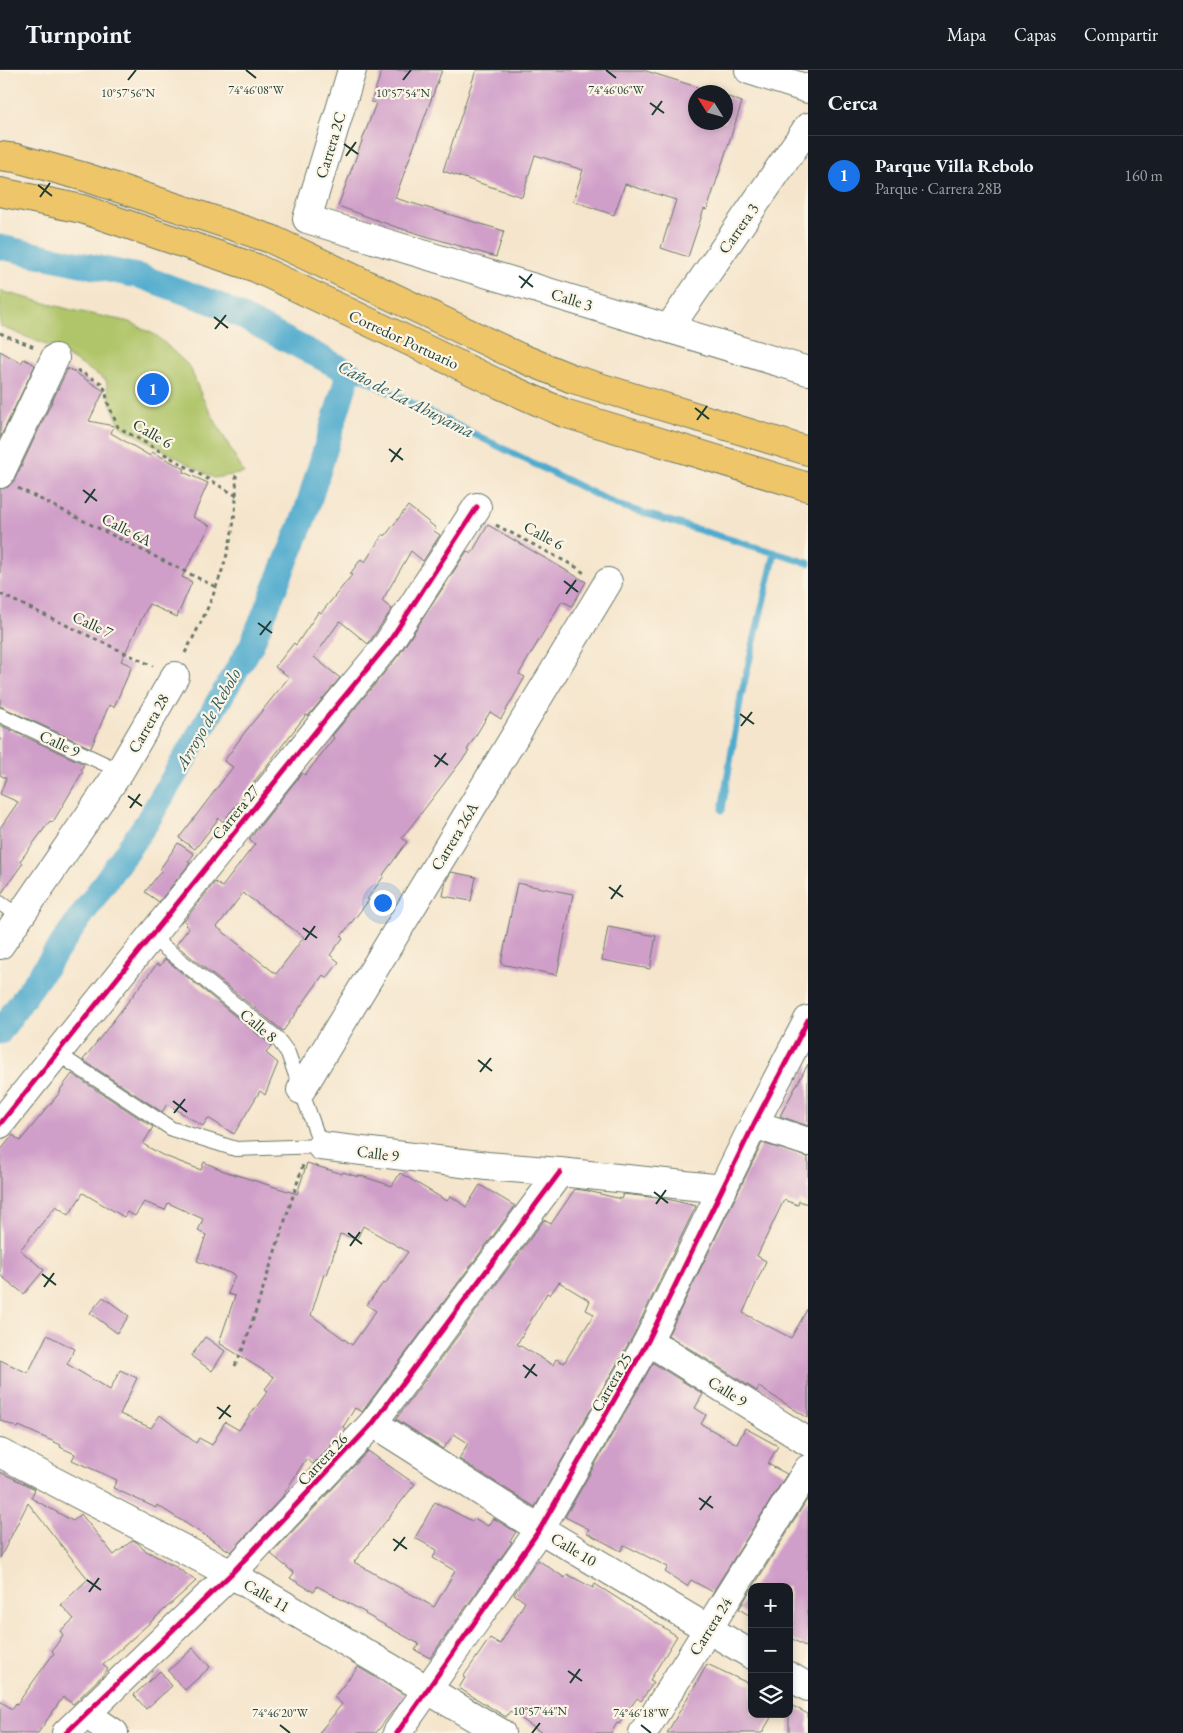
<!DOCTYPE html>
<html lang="es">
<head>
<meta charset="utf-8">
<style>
	body { margin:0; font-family:"EB Garamond",serif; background:#20242c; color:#f1f3f6 }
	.controls { position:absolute; right:15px; bottom:15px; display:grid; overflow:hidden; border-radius:10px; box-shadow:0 2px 8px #0003 }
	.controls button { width:45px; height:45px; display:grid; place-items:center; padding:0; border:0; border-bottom:1px solid #363941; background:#171b24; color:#f1f3f6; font:25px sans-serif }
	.compass { position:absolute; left:688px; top:15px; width:45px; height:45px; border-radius:50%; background:#171b24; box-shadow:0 2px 8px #0003; rotate:307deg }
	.you { position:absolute; left:382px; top:832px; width:18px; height:18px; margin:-12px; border:4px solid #fff; border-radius:50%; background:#1a73e8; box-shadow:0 0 0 8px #1a73e833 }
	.badge { display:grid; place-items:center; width:32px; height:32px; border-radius:50%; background:#1a73e8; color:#fff; font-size:16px; font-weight:700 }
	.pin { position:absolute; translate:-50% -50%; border:2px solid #fff; box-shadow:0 1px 5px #0006 }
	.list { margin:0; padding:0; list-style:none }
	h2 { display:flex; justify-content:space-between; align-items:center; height:65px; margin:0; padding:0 20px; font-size:21px }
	h2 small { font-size:16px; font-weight:400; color:#9ea1a6 }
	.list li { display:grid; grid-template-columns:32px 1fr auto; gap:15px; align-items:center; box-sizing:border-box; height:80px; padding:0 20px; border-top:1px solid #363941 }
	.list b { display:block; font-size:19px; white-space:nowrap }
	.list p { margin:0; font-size:16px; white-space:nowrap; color:#9ea1a6 }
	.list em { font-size:16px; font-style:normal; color:#9ea1a6 }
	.icon { flex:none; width:28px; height:28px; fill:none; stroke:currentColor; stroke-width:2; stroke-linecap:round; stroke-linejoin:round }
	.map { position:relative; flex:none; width:808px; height:1663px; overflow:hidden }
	header { display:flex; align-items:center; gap:30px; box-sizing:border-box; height:70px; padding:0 25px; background:#171b24; border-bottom:1px solid #363941 }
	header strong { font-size:24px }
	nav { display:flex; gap:28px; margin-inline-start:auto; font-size:18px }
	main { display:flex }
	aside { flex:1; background:#171b24 }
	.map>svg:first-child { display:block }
	.green { fill:#b0c56a; stroke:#68814f }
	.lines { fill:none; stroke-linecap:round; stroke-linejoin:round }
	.stream { stroke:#50abce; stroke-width:7 }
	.canal { stroke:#50abce; stroke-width:25 }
	.building { fill:#d09fc9; fill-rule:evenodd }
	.lane-casing { stroke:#6a7869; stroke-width:16 }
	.street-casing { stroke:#6a7869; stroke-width:30 }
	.primary-casing { stroke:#6a7869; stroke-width:30 }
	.path { stroke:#6a7869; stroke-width:3; stroke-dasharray:4 4; stroke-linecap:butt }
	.lane { stroke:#fff; stroke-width:14 }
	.street { stroke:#fff; stroke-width:28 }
	.primary { stroke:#eec569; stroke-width:28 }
	.cycleway-casing { stroke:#fcf5e5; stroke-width:8 }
	.cycleway { stroke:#d6006c; stroke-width:5 }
	.ticks { fill:none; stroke:#1f3d34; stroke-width:2 }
	.labels { text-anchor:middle; stroke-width:4.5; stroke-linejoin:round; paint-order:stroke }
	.street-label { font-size:16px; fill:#1f3d34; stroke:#fcf5e5 }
	.water-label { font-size:18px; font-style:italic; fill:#2e5e62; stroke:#fcf5e5 }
	.ticks-label { font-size:12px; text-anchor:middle; fill:#1f3d34; stroke:#fcf5e5; stroke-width:4.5; stroke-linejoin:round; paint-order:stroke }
</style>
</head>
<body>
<header>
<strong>Turnpoint</strong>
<nav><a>Mapa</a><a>Capas</a><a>Compartir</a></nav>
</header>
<main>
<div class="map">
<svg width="808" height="1663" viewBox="0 0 808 1663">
	<rect width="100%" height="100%" fill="#fcf5e5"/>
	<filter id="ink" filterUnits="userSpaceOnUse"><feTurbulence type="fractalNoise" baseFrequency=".02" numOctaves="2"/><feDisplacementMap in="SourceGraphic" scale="10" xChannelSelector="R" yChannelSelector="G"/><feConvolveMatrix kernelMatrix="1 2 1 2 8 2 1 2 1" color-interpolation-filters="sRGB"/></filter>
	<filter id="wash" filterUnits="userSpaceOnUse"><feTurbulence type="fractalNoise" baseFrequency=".0096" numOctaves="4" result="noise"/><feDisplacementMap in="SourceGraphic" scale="20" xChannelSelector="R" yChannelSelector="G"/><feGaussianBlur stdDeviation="1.12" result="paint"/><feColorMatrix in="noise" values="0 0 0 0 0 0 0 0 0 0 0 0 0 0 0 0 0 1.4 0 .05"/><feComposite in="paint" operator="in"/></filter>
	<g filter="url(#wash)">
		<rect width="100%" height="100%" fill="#f5e5cc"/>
		<!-- green -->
		<polygon class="green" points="0,221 72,240 130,252 157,266 190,297 202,327 244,403 214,408 120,356 111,334 106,310 58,280 0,256"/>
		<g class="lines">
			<!-- stream -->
			<g class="stream">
				<polyline points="349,302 617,435 808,493"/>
				<polyline points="722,740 741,626 775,483"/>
			</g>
			<!-- canal -->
			<polyline class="canal" points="0,177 142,207 217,234 349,302 305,445 251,576 147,752 0,962"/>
		</g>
		<g id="blocks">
			<!-- building -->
			<g class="building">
				<polygon points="382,0 442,0 395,128 504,161 496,187 396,157 338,136 376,33 371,32"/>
				<polygon points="476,0 643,0 713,22 696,22 696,52 726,52 726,26 742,32 707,140 704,139 688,187 661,178 676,130 625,114 614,145 573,131 583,100 535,85 522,127 443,101"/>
				<polygon points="0,281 21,293 24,289 35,295 0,368"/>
				<polygon points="68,298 104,321 89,351 114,356 111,363 150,386 152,382 185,399 183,402 208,413 193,447 210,456 182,507 192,512 177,547 149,534 121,591 132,596 114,637 109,635 91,678 0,636 0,419 8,417 14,411"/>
				<polygon points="408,436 436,458 434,461 440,465 423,491 411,481 382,531 392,539 368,574 340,551 314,587 340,608 308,646 306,645 223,752 219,748 195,779 179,768 233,697 224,691 245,662 289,607 275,597 294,573 296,575 319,541 321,543 352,505 350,504 361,489 365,492 383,464 385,466"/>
				<path d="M488 455 586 512 572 536 562 531 519 604 525 607 501 649 490 642 467 680 469 681 402 768 407 772 383 805 384 806 367 829 369 830 341 866 343 868 330 885 339 892 327 908 323 905 283 961 176 875 189 858 185 855 187 853 184 851 215 812 222 817 255 774 249 770 302 703 305 705 334 668 332 666 399 585 467 481 471 484ZM243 823 304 867 276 904 217 857Z"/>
				<polygon points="0,655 84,694 81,700 83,701 53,752 50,751 20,791 23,793 1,824 0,758 18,732 0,724 6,708 0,705"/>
				<polygon points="178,773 194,784 188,792 190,793 159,832 145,822 162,800 160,799"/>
				<polygon points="451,802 476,807 471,831 443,826 446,811"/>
				<polygon points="517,813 573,824 557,905 501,894"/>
				<polygon points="608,857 656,866 650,899 602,890"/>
				<polygon points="165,889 272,976 266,983 278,993 265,1025 260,1021 234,1064 208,1048 203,1056 167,1034 162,1042 83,990 157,894 160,896"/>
				<polygon points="808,994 808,1056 780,1046"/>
				<path d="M72 1004 153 1057 143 1074 162 1085 201 1100 204 1092 224 1101 297 1124 307 1093 342 1104 343 1102 358 1107V1105L392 1116 400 1103 447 1131 451 1126 466 1137 480 1115 515 1136 362 1342 355 1338 343 1357 346 1359 313 1394 306 1389 282 1427 231 1482 157 1435 156 1438 113 1418 117 1410 72 1390 75 1384 60 1377 61 1375 19 1356 18 1358 0 1350V1290L28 1303 47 1265 75 1279 67 1294 110 1320 120 1300 137 1308 120 1344 151 1358 160 1345 196 1373 199 1368 212 1375 225 1352 239 1360 268 1321 265 1319 274 1307 219 1273 235 1226 228 1224 235 1205 197 1191 206 1165 198 1161 203 1149 168 1133 165 1140 144 1132 135 1146 127 1142 124 1147 83 1123 69 1145 56 1136 20 1180 44 1200 24 1224 0 1205V1081L13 1065 20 1071 61 1021 60 1020ZM363 1156 408 1182 385 1214 383 1213 367 1235 376 1241 352 1275 311 1245 324 1204 327 1205 340 1164 357 1169Z"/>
				<polygon points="762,1073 808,1087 808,1134 799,1131 798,1135 784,1130 757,1186 766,1191 743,1243 791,1268 808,1238 808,1348 759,1317 757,1321 668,1265"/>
				<path d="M575 1119 588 1121 621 1129 623 1124 667 1129 696 1136 634 1264 535 1437 459 1389 468 1373 454 1364 443 1379 396 1349 544 1150 551 1154ZM559 1212 590 1231 586 1240 594 1244 564 1293 556 1289 553 1295 517 1274 547 1223 550 1225Z"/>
				<polygon points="103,1227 129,1246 117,1263 90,1243"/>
				<polygon points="205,1267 225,1281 212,1301 191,1286"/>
				<polygon points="653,1293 703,1324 695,1338 706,1345 701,1354 737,1374 745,1358 778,1376 768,1394 787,1404 713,1522 691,1510 687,1516 665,1502 668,1497 624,1475 621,1481 587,1463 589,1459 565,1447"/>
				<polygon points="368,1381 415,1414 354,1492 434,1537 455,1501 433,1488 437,1480 415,1468 435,1432 472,1451 474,1448 488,1456 493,1448 516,1462 510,1471 512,1472 430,1588 415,1580 419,1574 365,1544 366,1543 317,1516 314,1522 290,1508 294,1503 271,1484"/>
				<polygon points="0,1402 35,1419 31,1428 73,1451 81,1444 114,1485 133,1470 138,1473 143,1479 170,1494 172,1494 196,1511 103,1595 108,1599 103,1605 73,1634 63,1627 38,1663 0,1663 0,1631 12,1639 16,1633 17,1634 54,1583 52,1581 63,1565 60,1561 74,1549 61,1535 88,1509 28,1433 0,1488"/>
				<polygon points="808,1428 808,1578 789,1567 789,1517 753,1517"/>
				<polygon points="538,1490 565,1508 567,1504 593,1518 595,1514 677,1566 650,1610 654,1612 641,1631 637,1628 619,1654 617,1653 611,1663 542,1663 510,1641 506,1647 459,1618 465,1608 463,1607 490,1568 500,1574 525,1532 514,1524"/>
				<polygon points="752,1518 752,1547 739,1539"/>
				<polygon points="193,1578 210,1597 185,1620 168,1601"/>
				<polygon points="707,1594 752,1615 752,1644 773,1644 762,1663 667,1663 692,1620 693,1620"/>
				<polygon points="358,1597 405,1625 376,1663 319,1663 342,1634 334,1627"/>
				<polygon points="160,1601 172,1616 146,1639 134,1625"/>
				<polygon points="789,1634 808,1644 808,1663 789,1663"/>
			</g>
		</g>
	</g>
	<g filter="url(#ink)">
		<use href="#blocks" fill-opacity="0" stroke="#6a7869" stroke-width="1"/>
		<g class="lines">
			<!-- lane casing -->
			<g class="lane-casing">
				<g id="lane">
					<polyline points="0,645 120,701"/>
					<polyline points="0,833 20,847"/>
					<polyline points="58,984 172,1059 236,1079 321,1076 288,983 277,968 150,866"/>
				</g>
			</g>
			<!-- street casing -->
			<g class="street-casing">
				<g id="street">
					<polyline points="352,0 307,149 808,301"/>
					<polyline points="749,0 808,19"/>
					<polyline points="669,258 808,57"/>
					<polyline points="0,404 55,288"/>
					<polyline points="0,875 120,701 175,606"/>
					<polyline points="301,1020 608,512"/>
					<polyline points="0,1054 324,651 387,575 477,437"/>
					<polyline points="754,1054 808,1072"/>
					<polyline points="321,1076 487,1096 560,1102 723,1119"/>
					<polyline points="648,1271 808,1372"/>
					<polyline points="373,1353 540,1459 752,1585"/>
					<polyline points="0,1383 231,1504 501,1663"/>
					<polyline points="789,1606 808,1617"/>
					<polyline points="86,1644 114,1663"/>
					<polyline points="66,1663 231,1504 373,1353 560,1102"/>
					<polyline points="397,1663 540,1459 648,1271 754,1054 808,950"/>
					<polyline points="643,1663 808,1399"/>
				</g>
			</g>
			<!-- primary casing -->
			<g class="primary-casing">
				<g id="primary">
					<polyline points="0,86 16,88 85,107 271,169 519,287 573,309 808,381"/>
					<polyline points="0,122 82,139 256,198 501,315 564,343 808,417"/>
				</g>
			</g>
			<!-- path -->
			<g class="path">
				<polyline points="0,263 34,277"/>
				<polyline points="77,300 101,313 106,321 107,331 118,357 237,426"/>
				<polyline points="18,418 216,517"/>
				<polyline points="496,455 576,497 584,503"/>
				<polyline points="0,524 153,596"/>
				<path d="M185 583C196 562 208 540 216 517 230 482 238 443 236 405"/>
				<polyline points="235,1296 245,1274 303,1095"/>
			</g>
			<!-- lane -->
			<use href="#lane" class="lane"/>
			<!-- street -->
			<use href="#street" class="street"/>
			<!-- primary -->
			<use href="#primary" class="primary"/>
			<!-- cycleway casing -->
			<g class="cycleway-casing">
				<g id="cycleway">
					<polyline points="0,1054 324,651 387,575 477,437"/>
					<polyline points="66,1663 231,1504 373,1353 560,1102"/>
					<polyline points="397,1663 540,1459 648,1271 754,1054 808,950"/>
				</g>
			</g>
			<!-- cycleway -->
			<use href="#cycleway" class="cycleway"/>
		</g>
	</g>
	<!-- ticks -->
	<path class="ticks" d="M246 0 256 8M606 0 616 8M128 10 136 0M403 10 411 0M650 33 664 43M652 45 662 31M344 74 358 84M346 86 356 72M38 115 52 126M40 127 50 113M519 206 533 217M521 218 532 204M214 247 228 258M215 259 226 245M695 338 709 349M697 350 707 336M389 379 403 390M391 392 401 378M83 420 97 431M85 433 95 419M564 511 578 522M566 524 576 510M258 553 272 563M260 565 271 551M740 644 754 654M741 656 752 642M434 685 448 695M435 697 446 683M128 726 142 736M130 738 140 724M609 817 623 827M611 829 621 815M303 858 317 868M305 870 315 856M478 990 492 1001M480 1002 491 988M173 1031 187 1042M174 1043 185 1029M654 1122 668 1133M656 1134 666 1120M348 1163 362 1174M350 1176 360 1162M42 1204 56 1215M44 1217 54 1203M523 1295 537 1306M525 1308 535 1294M217 1337 231 1347M219 1349 230 1335M699 1428 713 1438M700 1440 711 1426M393 1469 407 1479M394 1481 405 1467M87 1510 101 1520M89 1522 99 1508M568 1601 582 1611M570 1613 580 1599M280 1655 290 1663M641 1655 651 1663M532 1663 540 1653"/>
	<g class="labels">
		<!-- street labels -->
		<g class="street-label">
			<text transform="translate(330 75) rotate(-73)" y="6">Carrera 2C</text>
			<text transform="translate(738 158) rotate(-55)" y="6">Carrera 3</text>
			<text transform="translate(572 229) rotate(17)" y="6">Calle 3</text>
			<text transform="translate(404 269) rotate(25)" y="6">Corredor Portuario</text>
			<text transform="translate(153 363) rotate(30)" y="6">Calle 6</text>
			<text transform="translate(127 459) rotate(27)" y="6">Calle 6A</text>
			<text transform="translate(544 465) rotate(28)" y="6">Calle 6</text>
			<text transform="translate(93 554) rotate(25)" y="6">Calle 7</text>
			<text transform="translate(148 653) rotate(-60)" y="6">Carrera 28</text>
			<text transform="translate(60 673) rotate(25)" y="6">Calle 9</text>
			<text transform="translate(235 742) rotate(-51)" y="6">Carrera 27</text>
			<text transform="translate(454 766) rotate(-59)" y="6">Carrera 26A</text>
			<text transform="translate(259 955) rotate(40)" y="6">Calle 8</text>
			<text transform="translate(378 1083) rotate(7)" y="6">Calle 9</text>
			<text transform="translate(611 1312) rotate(-60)" y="6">Carrera 25</text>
			<text transform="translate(728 1321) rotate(32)" y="6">Calle 9</text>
			<text transform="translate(322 1389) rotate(-47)" y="6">Carrera 26</text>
			<text transform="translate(574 1479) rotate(31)" y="6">Calle 10</text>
			<text transform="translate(267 1525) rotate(30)" y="6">Calle 11</text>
			<text transform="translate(710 1556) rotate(-58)" y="6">Carrera 24</text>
		</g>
		<!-- water labels -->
		<g class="water-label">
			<text transform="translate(406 329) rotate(27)" y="6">Caño de La Ahuyama</text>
			<text transform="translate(208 649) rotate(-60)" y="6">Arroyo de Rebolo</text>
		</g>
	</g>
	<g class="ticks-label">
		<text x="256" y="24">74°46'08"W</text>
		<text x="616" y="24">74°46'06"W</text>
		<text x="128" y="27">10°57'56"N</text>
		<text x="403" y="27">10°57'54"N</text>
		<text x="540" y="1645">10°57'44"N</text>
		<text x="280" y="1647">74°46'20"W</text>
		<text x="641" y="1647">74°46'18"W</text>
	</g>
</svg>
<div class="controls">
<button>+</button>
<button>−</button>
<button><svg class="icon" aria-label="layers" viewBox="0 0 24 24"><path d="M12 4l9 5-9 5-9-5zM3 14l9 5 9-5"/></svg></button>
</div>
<svg class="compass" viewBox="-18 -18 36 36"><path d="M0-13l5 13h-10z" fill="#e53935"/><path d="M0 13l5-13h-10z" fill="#9ea1a6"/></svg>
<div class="you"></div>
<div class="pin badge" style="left:153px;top:319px">1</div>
</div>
<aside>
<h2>Cerca<small></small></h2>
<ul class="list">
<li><span class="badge">1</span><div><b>Parque Villa Rebolo</b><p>Parque · Carrera 28B</p></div><em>160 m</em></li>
</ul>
</aside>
</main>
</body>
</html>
